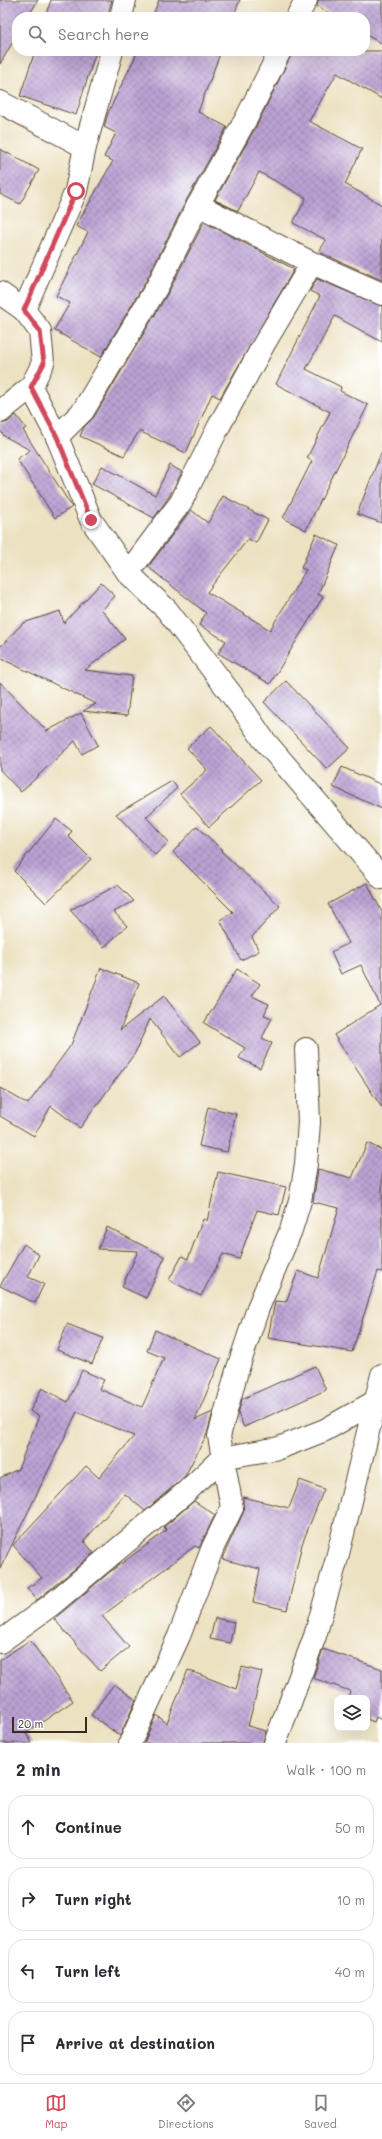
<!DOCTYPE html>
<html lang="en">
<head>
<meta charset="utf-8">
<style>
	body { margin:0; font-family:Mali,sans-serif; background:#f2f2f3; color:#2b2b33 }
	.controls { position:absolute; right:12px; bottom:12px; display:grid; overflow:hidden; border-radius:8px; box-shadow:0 4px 16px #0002 }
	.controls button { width:36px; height:36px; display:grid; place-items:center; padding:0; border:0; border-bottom:1px solid #e1e1e2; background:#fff; color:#2b2b33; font:20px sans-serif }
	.scale { position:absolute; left:12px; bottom:10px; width:75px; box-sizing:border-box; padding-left:4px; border:2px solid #3b2a1e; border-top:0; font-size:11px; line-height:14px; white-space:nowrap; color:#3b2a1e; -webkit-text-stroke:3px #fff; paint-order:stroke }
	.stop { position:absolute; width:12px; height:12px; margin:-9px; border:3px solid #d1495b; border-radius:50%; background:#fff }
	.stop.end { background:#d1495b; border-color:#fff; box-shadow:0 1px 4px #0008 }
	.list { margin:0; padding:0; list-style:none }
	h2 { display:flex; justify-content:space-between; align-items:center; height:52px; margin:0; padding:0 16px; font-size:17px }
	h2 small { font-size:13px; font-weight:400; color:#7c7c81 }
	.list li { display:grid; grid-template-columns:26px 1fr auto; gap:12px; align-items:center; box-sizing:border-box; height:64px; margin:0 8px 8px; padding:0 8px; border:1px solid #e1e1e2; border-radius:16px }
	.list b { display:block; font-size:15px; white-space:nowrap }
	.list em { font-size:13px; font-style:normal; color:#7c7c81 }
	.icon { flex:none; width:22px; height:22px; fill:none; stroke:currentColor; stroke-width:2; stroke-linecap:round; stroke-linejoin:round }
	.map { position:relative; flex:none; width:382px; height:1743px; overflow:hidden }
	.search { position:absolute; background:#fff; box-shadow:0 4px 16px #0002; left:12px; right:12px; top:12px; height:44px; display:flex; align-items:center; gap:10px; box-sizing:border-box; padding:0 14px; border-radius:16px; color:#7c7c81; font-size:15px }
	.sheet { height:340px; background:#fff }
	nav { display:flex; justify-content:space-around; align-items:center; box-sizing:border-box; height:56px; border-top:1px solid #e1e1e2; background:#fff; font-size:11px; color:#7c7c81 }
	nav a { display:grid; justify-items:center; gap:2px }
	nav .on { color:#d1495b }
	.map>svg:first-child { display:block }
	.building { fill:url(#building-cross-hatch) }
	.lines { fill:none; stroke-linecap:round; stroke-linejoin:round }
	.minor-casing { stroke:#564637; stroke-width:24 }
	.minor { stroke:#fff; stroke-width:22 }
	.route { stroke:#d1495b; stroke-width:5 }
</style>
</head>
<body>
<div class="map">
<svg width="382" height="1743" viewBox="0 0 382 1743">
	<defs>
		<pattern id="building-cross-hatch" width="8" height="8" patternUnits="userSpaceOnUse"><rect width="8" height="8" fill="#bba2d4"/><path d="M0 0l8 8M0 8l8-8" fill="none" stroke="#9984ab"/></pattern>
	</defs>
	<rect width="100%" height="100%" fill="#fff"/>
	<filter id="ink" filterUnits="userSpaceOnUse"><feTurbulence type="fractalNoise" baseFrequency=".025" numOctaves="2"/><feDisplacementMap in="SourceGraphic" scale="8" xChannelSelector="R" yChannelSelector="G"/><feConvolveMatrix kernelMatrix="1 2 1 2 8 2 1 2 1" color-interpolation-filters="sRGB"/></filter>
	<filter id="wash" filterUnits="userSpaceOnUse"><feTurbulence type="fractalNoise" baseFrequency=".012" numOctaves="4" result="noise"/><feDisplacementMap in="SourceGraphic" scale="16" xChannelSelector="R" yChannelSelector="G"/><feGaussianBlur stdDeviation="0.9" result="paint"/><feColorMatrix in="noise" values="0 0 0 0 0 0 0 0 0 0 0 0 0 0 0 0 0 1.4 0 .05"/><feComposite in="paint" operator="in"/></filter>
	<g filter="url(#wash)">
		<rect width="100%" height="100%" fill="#ece2c2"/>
		<g id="blocks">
			<!-- building -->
			<g class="building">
				<polygon points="0,0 38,0 28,17 17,17 17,35 0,64"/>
				<polygon points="51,0 112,0 107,17 45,17"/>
				<polygon points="159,0 240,0 233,17 152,17"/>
				<polygon points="318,0 382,0 382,44 365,34 365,17 335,17 317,6"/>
				<polygon points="35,51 96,51 76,115 20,96"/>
				<polygon points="138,51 221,51 198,112 227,127 187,199 147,279 101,357 54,330 70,303 56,296 88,232 76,226 113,161 104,157 116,133 104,127 108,113"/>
				<polygon points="293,51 382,51 382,99 337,73 309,121 362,149 345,184 382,205 382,280 319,252 326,240 293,223 306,198 259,172 238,211 215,200 258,123"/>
				<polygon points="0,149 39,170 20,204 0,194"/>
				<polygon points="204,222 294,269 220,398 212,394 186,453 139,431 124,456 80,436 84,427 94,417 169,291"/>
				<polygon points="317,279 382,306 382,342 335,316 306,369 341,387 340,391 368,405 306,530 283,518 312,461 307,458 330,412 276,384 320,296 310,291"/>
				<polygon points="16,415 26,428 23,430 72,507 55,518 17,459 30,450 4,436 0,430 0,424 8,422"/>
				<polygon points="381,453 382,453 382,523 357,514"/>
				<polygon points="170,465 182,472 170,495 154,518 92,484 102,466 155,495"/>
				<polygon points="223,496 268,520 256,543 248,539 207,592 270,630 306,570 301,568 316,534 339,545 318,594 323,597 270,684 218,653 226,641 199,625 206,613 148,567 191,510 208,523"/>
				<polygon points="101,583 115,596 102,610 125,639 85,670 132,676 127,716 83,711 96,704 0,658 0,647 23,623 60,611 64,623"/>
				<polygon points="286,681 350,748 327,769 264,702"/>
				<polygon points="0,682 47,731 81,713 98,745 82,754 75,741 21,792 0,770"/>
				<polygon points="211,726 261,780 209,827 180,794 207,770 187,748"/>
				<polygon points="342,767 382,785 382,809 333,787"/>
				<polygon points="172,781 177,788 146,817 169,842 155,855 116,814"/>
				<polygon points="56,819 72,831 68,836 91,859 46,903 14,871"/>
				<polygon points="197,826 222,850 221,851 280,906 252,937 259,951 241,960 220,920 233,912 173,852"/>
				<polygon points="367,883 382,912 382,1108 334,1035 380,1005 361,965 341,974 331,952 349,943 328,904"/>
				<polygon points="118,885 134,901 114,912 127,926 104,947 70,910"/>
				<polygon points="101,968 139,983 120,1030 164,996 200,1042 180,1057 150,1019 135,1053 80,1128 51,1106 34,1136 0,1116 0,1088 28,1104 71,1045"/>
				<polygon points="237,969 260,984 252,996 269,1004 264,1015 272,1018 262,1038 272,1043 260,1068 239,1058 245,1048 204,1023"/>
				<polygon points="208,1107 236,1114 227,1152 199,1146"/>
				<polygon points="367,1143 382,1150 382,1272 378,1271 352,1352 268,1338 275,1301 286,1302 298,1271 318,1278 339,1208 313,1202 318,1169 352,1178"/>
				<polygon points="218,1172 286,1187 279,1215 257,1210 239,1259 223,1254 201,1296 169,1280 182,1256 188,1259 203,1219 207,1221"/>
				<polygon points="107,1227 165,1257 146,1298 122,1287 138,1251 98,1249"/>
				<polygon points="24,1244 39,1255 28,1277 44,1284 35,1303 0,1286"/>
				<polygon points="67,1324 103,1338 92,1364 57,1350"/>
				<polygon points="155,1330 221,1359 195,1420 213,1412 207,1434 185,1476 145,1511 125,1494 84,1541 94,1553 37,1600 27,1588 42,1578 13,1545 86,1466 99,1478 134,1436 77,1412 0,1569 0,1478 18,1469 39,1416 30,1411 42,1388 68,1402 82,1370 104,1380 99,1389 142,1407 164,1358 147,1351"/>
				<polygon points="315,1366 326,1390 244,1427 238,1414 242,1399"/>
				<polygon points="300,1480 324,1489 302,1544 287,1610 253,1602 260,1569 222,1559 243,1513 243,1497 289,1508"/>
				<polygon points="194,1501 215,1515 199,1548 195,1546 102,1616 129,1647 100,1671 54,1619 111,1571 167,1530 164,1527"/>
				<polygon points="215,1618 234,1622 230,1643 210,1639"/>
				<polygon points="30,1640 73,1701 26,1733 32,1743 0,1743 0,1660"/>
				<polygon points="323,1649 382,1669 382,1720 376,1717 374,1722 367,1719 367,1698 348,1698 350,1691 313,1678"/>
				<polygon points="242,1667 262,1672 248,1726 266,1731 263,1743 144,1743 156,1715 167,1723 188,1670 236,1689"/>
				<polygon points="114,1684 136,1700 120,1736 91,1715"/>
			</g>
		</g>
	</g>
	<g filter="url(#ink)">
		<use href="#blocks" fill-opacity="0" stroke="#564637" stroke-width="1"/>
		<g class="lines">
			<!-- minor casing -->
			<g class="minor-casing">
				<g id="minor">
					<polyline points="121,17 125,0"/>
					<polyline points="297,17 306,0"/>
					<polyline points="0,102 85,147"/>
					<polyline points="198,205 312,263 382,294"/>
					<polyline points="0,293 24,310 40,331 43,363 31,387 57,437 91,520 128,573 167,610 244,711 263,739 382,878"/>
					<polyline points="24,310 76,191 85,147 112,51"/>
					<polyline points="0,412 31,387"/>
					<polyline points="57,437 83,411 158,285 198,205 247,117 280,51"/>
					<polyline points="128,573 181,502 219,426 264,344 312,263"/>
					<polyline points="0,1642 51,1605 185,1493 222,1458 279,1448 325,1430 376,1401"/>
					<polyline points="130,1743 179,1636 213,1547 232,1508 219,1436 237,1371 258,1308 291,1230 300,1201 306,1164 309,1122 306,1049"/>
					<polyline points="275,1743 315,1636 336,1562 382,1375"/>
				</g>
			</g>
			<!-- minor -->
			<use href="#minor" class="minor"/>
		</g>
	</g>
	<g class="lines" filter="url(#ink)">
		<!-- route -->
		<polyline class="route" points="76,191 24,310 40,331 44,363 31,387 57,437 91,520"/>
	</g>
</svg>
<div class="controls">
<button><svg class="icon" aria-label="layers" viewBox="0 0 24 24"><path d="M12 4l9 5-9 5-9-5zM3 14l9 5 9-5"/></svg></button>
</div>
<div class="scale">20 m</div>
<div class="stop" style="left:76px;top:191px"></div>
<div class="stop end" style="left:91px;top:520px"></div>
<div class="search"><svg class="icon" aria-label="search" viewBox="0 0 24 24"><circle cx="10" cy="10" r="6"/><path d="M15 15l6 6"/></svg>Search here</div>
</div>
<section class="sheet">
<h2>2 min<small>Walk · 100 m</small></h2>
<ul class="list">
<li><svg class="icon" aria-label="ahead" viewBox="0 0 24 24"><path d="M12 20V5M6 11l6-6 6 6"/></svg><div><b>Continue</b></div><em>50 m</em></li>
<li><svg class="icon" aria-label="right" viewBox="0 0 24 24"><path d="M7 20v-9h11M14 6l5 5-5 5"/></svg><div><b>Turn right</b></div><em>10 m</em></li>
<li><svg class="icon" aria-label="left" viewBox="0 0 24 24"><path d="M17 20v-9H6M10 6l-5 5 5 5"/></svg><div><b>Turn left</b></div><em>40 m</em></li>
<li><svg class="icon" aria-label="arrive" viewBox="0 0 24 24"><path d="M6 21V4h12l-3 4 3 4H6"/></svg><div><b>Arrive at destination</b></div></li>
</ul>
</section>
<nav>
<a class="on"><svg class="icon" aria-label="map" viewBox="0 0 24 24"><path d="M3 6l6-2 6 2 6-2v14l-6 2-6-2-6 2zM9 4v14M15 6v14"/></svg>Map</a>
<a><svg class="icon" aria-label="directions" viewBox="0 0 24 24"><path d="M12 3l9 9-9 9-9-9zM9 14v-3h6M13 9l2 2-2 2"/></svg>Directions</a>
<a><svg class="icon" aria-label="saved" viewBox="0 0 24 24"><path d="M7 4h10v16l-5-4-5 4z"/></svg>Saved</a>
</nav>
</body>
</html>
